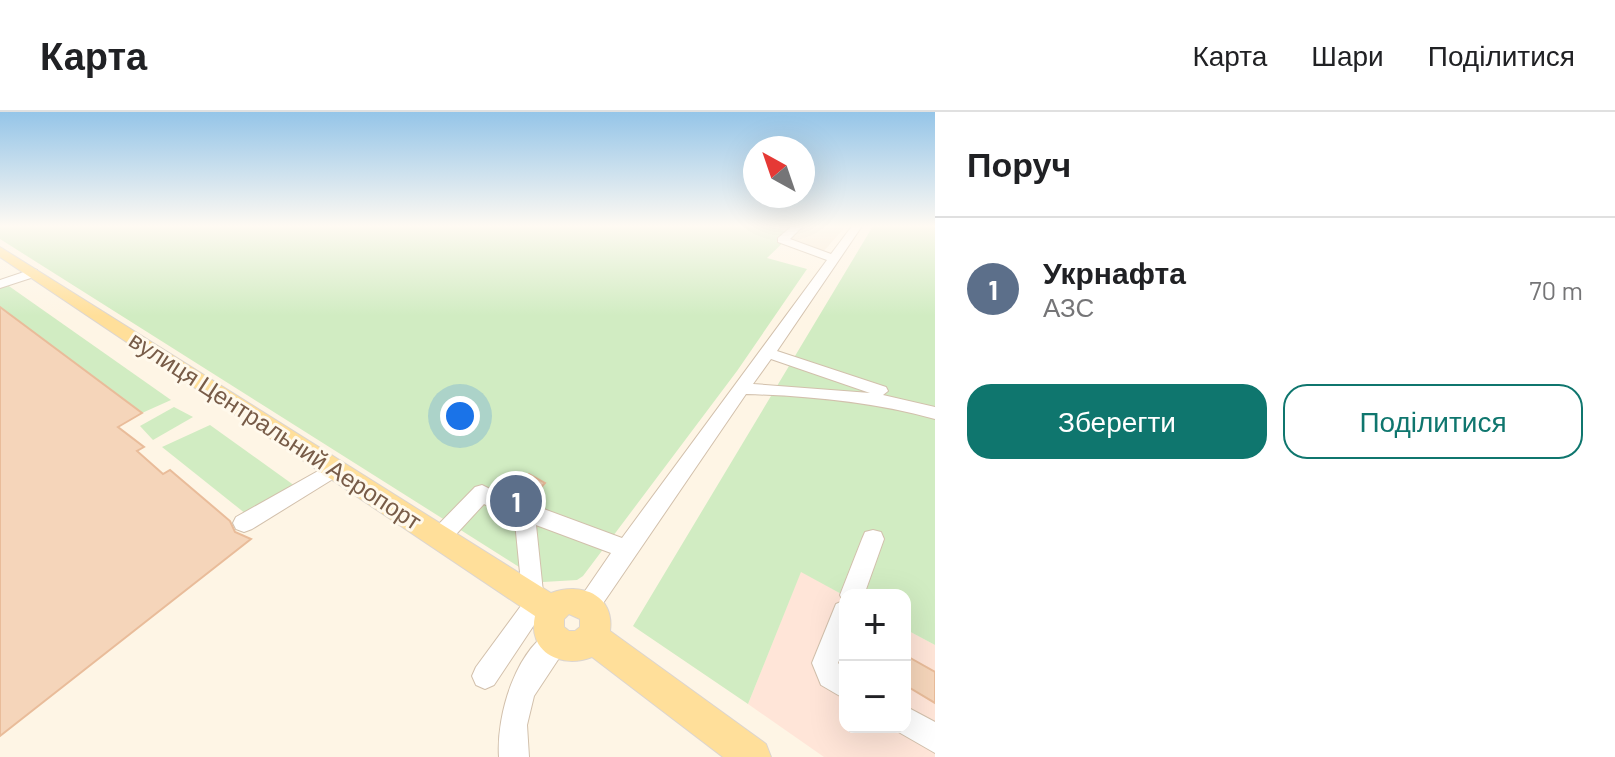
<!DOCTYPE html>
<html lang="uk">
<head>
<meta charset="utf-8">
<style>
	body { margin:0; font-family:Barlow,sans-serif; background:#f6f6f6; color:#202124 }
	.controls { position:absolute; right:24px; bottom:24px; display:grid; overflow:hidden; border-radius:16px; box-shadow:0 8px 32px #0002 }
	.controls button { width:72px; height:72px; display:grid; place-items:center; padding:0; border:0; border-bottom:2px solid #e0e0e0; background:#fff; color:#202124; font:40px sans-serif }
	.compass { position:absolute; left:743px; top:24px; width:72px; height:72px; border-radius:50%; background:#fff; box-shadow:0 8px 32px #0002; rotate:320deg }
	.you { position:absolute; left:460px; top:304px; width:28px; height:28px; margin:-20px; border:6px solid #fff; border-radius:50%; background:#1a73e8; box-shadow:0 0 0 12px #1a73e833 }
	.badge { display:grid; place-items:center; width:52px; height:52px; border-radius:50%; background:#0f766e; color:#fff; font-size:26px; font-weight:700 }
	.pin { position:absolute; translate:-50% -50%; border:4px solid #fff; box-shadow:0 2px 8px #0006 }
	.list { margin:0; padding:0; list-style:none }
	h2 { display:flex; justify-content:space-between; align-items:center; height:104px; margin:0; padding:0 32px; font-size:34px }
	h2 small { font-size:26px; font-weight:400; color:#757577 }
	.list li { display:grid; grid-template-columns:52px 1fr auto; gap:24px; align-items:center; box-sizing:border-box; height:144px; padding:0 32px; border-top:2px solid #e0e0e0 }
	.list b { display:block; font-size:30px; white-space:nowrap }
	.list p { margin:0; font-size:26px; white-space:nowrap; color:#757577 }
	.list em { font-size:26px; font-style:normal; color:#757577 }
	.actions { display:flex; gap:16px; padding:24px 32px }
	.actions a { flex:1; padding:18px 0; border:2px solid #0f766e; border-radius:24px; text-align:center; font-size:28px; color:#0f766e }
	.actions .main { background:#0f766e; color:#fff }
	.map { position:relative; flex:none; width:935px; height:645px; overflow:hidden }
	header { display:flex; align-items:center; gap:48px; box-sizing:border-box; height:112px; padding:0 40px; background:#fff; border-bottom:2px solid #e0e0e0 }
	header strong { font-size:38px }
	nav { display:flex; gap:44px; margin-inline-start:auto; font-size:28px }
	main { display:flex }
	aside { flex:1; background:#fff }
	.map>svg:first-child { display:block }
	.residential { fill:#f6e8d2 }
	.commercial { fill:#ffe5d8 }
	.green { fill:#d1ecc2 }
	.building { fill:#f5d5ba; stroke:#e9bc9a; stroke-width:2 }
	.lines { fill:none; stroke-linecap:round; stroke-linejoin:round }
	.minor-casing { stroke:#d2c0ac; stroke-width:2 }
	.major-casing { stroke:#dcd5cf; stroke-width:2 }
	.minor { fill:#fff; fill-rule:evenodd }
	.major { fill:#ffdf9a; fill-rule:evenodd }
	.labels { text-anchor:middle; stroke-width:6; stroke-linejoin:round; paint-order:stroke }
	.street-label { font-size:24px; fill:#785c48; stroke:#fff9ec }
</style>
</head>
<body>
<header>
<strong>Карта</strong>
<nav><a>Карта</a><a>Шари</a><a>Поділитися</a></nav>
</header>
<main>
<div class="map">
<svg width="935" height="645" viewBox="0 0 935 645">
	<rect width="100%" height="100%" fill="#fef5e5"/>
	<!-- residential -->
	<polygon class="residential" points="767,114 846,114 822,141 784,130 792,121"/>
	<!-- commercial -->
	<polygon class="commercial" points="801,459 845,484 845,615 905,615 905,517 935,533 935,645 824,645 748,592"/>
	<!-- green -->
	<g class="green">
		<polygon points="0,114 767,114 793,121 767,146 807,157 737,259 583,464 577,468 543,470 0,127"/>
		<polygon points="873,114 935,114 935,533 905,517 905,483 845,484 801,460 748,592 633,514"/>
		<polygon points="6,172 171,288 142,301 0,195 0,174"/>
		<polygon points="174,295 193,305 153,328 140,314"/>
		<polygon points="210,313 295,374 246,402 162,335"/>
	</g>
	<!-- building -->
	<g class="building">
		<polygon points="0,195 142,301 118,315 144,335 137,339 163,362 170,358 230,409 235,420 251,427 0,624"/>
		<polygon points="529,362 545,371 526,392 514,392 509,383"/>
		<polygon points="905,543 935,560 935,591 905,573"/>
	</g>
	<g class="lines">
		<!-- minor casing -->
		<g class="minor-casing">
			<g id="minor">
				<path d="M792 114H803L790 127 831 142 852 114H862L777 239 886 275 888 279 883 283 935 295V307C873 290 811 284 746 282L595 503 586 506 577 503 574 495 611 441 536 413 543 480 550 489 494 573 485 577 476 573 472 564 476 555 523 491 515 410 508 402 511 396C520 393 530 397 541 396L622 426 827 148 778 130V126ZM771 247 870 281 753 272Z"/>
				<polygon points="33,157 37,158 37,164 0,176 0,168"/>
				<polygon points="334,350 341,352 344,357 341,362 252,417 244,420 236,417 233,411 236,405"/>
				<polygon points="482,373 508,386 511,392 508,398 501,400 484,392 448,431 440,434 432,431 429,425 432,419 475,375"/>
				<polygon points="873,418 881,420 884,427 864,483 845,483 845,533 838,551 845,558 845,587 821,573 812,551 836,492 843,489 840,483 862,427 865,420"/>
				<path d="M558 515 567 519 571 528 534 584 527 613 529 645H499C496 604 516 533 558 515Z"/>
				<polygon points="905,594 935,610 935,641 895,618 894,615 905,615"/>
			</g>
		</g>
		<!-- major casing -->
		<g class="major-casing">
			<path id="major" d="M0 135 551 481C580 470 615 482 610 519L766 632 771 645H723L592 545C562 557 527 541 535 504L0 145ZM569 502 580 507V515L575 519H569L564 515V507Z"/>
		</g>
		<!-- minor -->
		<use href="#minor" class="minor"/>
		<!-- major -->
		<use href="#major" class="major"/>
	</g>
	<!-- sky -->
	<linearGradient id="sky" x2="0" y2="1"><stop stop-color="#95c5e8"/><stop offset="0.56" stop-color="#fffaf3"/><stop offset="1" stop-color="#fffaf3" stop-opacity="0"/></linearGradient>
	<rect width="935" height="204" fill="url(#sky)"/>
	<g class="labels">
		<!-- street labels -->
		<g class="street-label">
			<text transform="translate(275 319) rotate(33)" y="8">вулиця Центральний Аеропорт</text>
		</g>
	</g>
</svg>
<div class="controls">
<button>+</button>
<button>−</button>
</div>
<svg class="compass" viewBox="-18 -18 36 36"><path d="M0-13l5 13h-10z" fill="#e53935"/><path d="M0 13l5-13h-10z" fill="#757577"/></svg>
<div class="you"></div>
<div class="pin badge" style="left:516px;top:389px;background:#5c6f8a">1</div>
</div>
<aside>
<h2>Поруч<small></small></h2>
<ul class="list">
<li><span class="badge" style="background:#5c6f8a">1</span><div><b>Укрнафта</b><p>АЗС</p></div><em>70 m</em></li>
</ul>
<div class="actions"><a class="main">Зберегти</a><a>Поділитися</a></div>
</aside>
</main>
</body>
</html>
